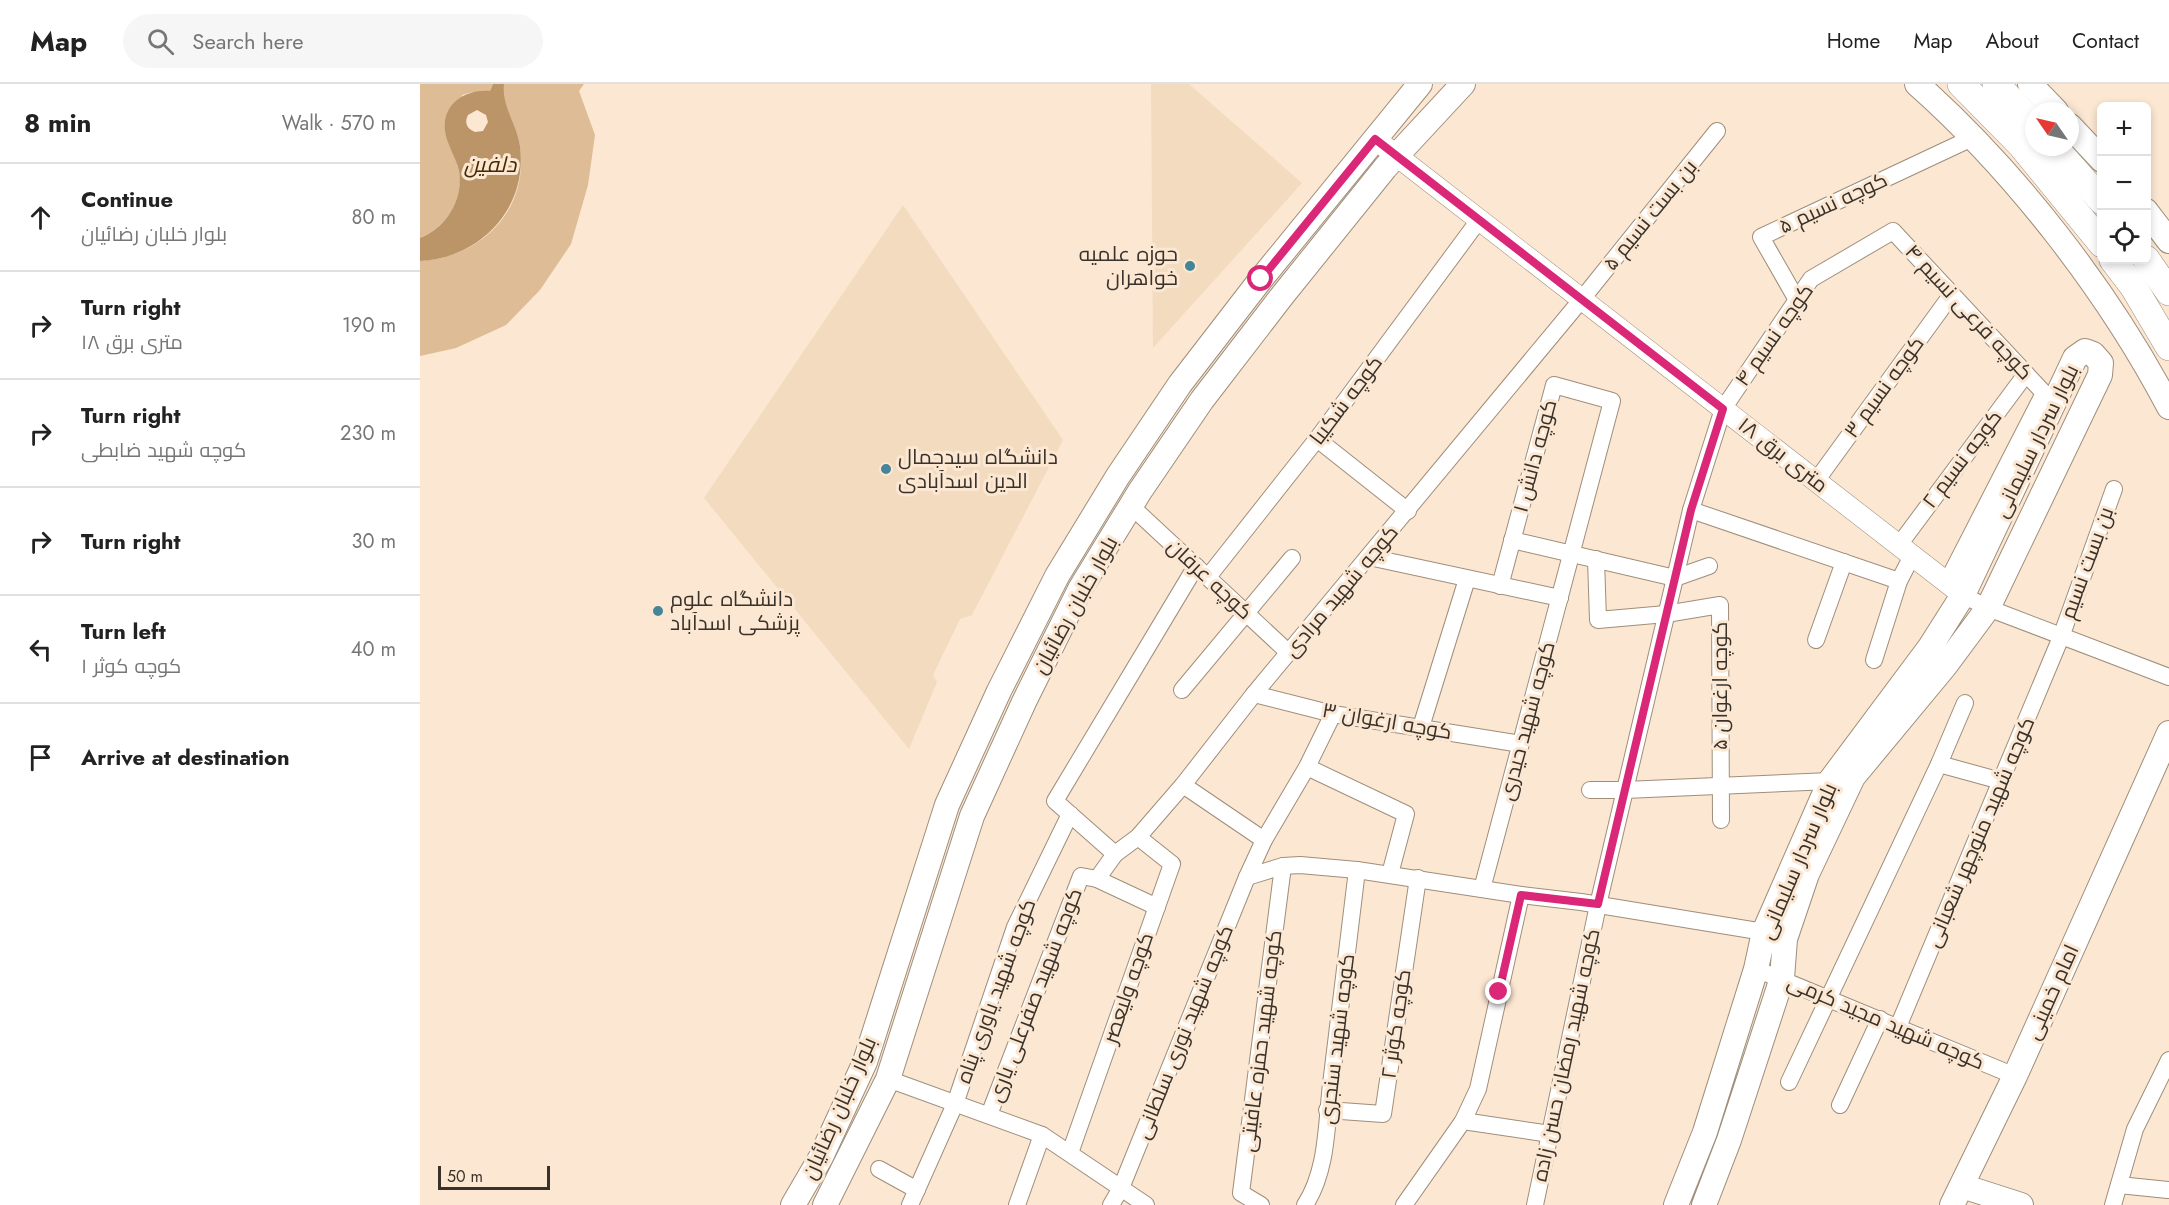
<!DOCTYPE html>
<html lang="en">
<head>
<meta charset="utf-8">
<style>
	body { margin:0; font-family:Jost,Cairo,sans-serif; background:#f6f6f6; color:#222 }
	.controls { position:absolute; right:18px; top:18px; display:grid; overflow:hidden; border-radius:9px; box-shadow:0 3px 9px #0003 }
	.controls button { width:54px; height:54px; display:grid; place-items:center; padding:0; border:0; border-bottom:2px solid #e0e0e0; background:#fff; color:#222; font:30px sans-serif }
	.compass { position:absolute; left:1605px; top:18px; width:54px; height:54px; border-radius:50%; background:#fff; box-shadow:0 3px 9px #0003; rotate:304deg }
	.scale { position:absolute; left:18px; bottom:15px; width:112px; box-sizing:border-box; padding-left:6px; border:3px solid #39322a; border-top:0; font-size:16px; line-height:21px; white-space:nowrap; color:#39322a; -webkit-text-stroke:4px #fbe7d2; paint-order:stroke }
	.stop { position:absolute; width:18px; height:18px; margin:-14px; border:4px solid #db2777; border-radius:50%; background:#fff }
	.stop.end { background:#db2777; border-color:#fff; box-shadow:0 2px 6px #0008 }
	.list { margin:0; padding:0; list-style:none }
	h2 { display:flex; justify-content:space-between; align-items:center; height:78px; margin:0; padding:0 24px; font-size:26px }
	h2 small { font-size:20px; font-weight:400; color:#767676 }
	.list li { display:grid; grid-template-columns:39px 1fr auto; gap:18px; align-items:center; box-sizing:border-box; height:108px; padding:0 24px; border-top:2px solid #e0e0e0 }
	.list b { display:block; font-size:22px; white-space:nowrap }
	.list p { margin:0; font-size:20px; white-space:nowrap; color:#767676 }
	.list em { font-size:20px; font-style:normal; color:#767676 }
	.icon { flex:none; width:33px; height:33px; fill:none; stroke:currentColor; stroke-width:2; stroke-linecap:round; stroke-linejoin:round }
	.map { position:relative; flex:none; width:1749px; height:1121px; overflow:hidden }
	header { display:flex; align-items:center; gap:36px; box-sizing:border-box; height:84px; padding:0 30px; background:#fff; border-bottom:2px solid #e0e0e0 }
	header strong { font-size:28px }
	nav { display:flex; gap:33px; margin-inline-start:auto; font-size:21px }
	.search { width:420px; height:54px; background:#f6f6f6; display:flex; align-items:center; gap:15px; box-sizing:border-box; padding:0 21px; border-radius:33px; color:#767676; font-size:22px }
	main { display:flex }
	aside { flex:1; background:#fff }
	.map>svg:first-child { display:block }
	.built { fill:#f3dbbf }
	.green { fill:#debc95 }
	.water { fill:#bb9568; fill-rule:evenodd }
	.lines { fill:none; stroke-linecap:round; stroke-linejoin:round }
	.minor-casing { stroke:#9f8e7a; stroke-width:18 }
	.tertiary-casing { stroke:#9f8e7a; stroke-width:22 }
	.secondary-casing { stroke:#9f8e7a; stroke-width:26 }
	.primary-casing { stroke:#9f8e7a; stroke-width:28 }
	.minor { stroke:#fff; stroke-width:16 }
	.tertiary { stroke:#fff; stroke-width:21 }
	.secondary { stroke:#fff; stroke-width:24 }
	.primary { stroke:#fff; stroke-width:27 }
	.route { stroke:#db2777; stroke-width:8 }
	.poi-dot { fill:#458598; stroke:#fbe7d2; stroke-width:2 }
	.labels { text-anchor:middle; stroke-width:6; stroke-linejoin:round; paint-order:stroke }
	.street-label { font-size:21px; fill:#39322a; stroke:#fbe7d2 }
	.poi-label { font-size:21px; fill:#39322a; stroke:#fbe7d2; text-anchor:start }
	.water-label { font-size:22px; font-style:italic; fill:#442903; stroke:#fbe7d2 }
</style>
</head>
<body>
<header>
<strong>Map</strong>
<div class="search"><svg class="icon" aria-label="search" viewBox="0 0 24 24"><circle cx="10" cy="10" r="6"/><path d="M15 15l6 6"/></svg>Search here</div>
<nav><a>Home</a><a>Map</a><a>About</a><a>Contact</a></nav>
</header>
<main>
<aside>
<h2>8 min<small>Walk · 570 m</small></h2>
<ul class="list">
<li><svg class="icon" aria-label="ahead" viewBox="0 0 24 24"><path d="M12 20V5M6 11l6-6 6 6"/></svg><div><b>Continue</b><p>بلوار خلبان رضائیان</p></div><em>80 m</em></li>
<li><svg class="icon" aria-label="right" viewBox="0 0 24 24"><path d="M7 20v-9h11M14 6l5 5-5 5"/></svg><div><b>Turn right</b><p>۱۸ متری برق</p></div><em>190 m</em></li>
<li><svg class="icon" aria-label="right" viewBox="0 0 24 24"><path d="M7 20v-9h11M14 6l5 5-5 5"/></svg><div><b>Turn right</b><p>کوچه شهید ضابطی</p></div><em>230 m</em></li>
<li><svg class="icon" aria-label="right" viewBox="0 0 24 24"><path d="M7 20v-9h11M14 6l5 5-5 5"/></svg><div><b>Turn right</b></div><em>30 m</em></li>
<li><svg class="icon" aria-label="left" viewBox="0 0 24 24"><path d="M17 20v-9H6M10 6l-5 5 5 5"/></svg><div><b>Turn left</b><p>کوچه کوثر ۱</p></div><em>40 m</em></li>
<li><svg class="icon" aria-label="arrive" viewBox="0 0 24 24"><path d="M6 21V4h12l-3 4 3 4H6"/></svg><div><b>Arrive at destination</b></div></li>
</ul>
</aside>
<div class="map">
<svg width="1749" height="1121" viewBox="0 0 1749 1121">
	<rect width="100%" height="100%" fill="#fbe7d2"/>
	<!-- built -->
	<g class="built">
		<polygon points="731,0 769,0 882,99 733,264"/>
		<polygon points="483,121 643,356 552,531 540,535 513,591 517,598 489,665 284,414"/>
	</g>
	<!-- green -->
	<g class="green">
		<path d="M0 0H73L70 7 53 8 42 11C40 32 37 52 36 72 36 80 40 87 40 95 41 120 23 145 0 154Z"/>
		<path d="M83 0H164L159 7 175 51 168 101 151 160 120 206 86 241 36 264 0 272V177C62 173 109 126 100 62 97 40 81 21 83 0Z"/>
	</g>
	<!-- water -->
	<path class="water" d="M73 0H84C81 21 97 40 100 62 108 124 61 174 0 177V154C26 144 44 115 39 87 36 73 27 61 25 47 22 20 45 5 70 7ZM57 26 66 31 68 38 63 47 55 48C47 45 44 39 48 31Z"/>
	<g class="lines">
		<!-- minor casing -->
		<g class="minor-casing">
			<g id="minor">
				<polyline points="1377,216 1341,153 1552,54"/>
				<polyline points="897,355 988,427"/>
				<polyline points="1396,397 1532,210"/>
				<polyline points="711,422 869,569"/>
				<polyline points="1271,426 1479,497"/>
				<polyline points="1092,456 1255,494 1289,482"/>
				<polyline points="1479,461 1606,290"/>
				<polyline points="949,473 1140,514"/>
				<polyline points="1176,475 1178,536 1246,530 1300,521 1301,736"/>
				<polyline points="788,493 897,355 1059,136"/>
				<polyline points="1543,511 1568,524 1749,593"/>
				<polyline points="1396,556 1424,478"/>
				<polyline points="1454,576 1479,497 1492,472"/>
				<polyline points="762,606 872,474"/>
				<polyline points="834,610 913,630 1101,660"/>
				<polyline points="1001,643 1047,495"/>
				<polyline points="1519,680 1581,697"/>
				<polyline points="887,683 986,730 970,790"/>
				<polyline points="763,701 844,756"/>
				<polyline points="1170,706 1205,706 1410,697"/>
				<polyline points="695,770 635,717 776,482"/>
				<polyline points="827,793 863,782 880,781 937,786 1101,811 1161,818 1344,848"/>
				<polyline points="677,795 695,770 718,753 763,701 834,610 1162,215 1297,47"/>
				<polyline points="1062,805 1192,317 1134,301 1080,502"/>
				<polyline points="1336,885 1595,992"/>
				<polyline points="1478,943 1641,553 1694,405"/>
				<polyline points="468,995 622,1051 726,1121"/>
				<polyline points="1369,998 1519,680 1545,619"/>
				<polyline points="1420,1021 1460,935"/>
				<polyline points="907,1026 963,1030 998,794"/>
				<polyline points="569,1031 661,792 677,795 737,823"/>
				<polyline points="1043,1037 1130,1050"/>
				<polyline points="650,1069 752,780 718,753"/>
				<polyline points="459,1085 497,1106"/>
				<polyline points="1699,1101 1748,1106"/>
				<polyline points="490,1121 535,1020 595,843 650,730"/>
				<polyline points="597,1121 622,1051"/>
				<polyline points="691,1121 701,1104 827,793 844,756 887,683 913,630"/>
				<polyline points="841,1121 821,1109 863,782"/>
				<path d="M885 1121C909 1084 906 1035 912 992 920 923 929 855 937 786"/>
				<polyline points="984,1121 1043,1037 1058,1005 1101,811"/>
				<polyline points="1115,1121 1178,821 1205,706 1271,426 1303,325 1391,195 1473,147 1624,309 1527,498"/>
				<polyline points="1693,1121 1715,1045 1749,976"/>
			</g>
		</g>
		<!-- tertiary casing -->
		<g class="tertiary-casing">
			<polyline id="tertiary" points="955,55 1543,511"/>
		</g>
		<!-- secondary casing -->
		<g class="secondary-casing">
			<g id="secondary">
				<path d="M1497 0C1595 87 1688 207 1749 323"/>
				<polyline points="1610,0 1636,27"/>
				<polyline points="1650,42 1682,76"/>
				<polyline points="1726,127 1749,157"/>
				<polyline points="1542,1102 1601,1121"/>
				<polyline points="373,1121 401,1073 445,978 527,721 579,607 637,492 698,392 760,300 841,195 1000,0"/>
				<polyline points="405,1121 468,995 552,732 604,618 660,505 720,407 782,316 862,212 965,84 1043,0"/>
				<polyline points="1256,1121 1285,1048 1336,885 1344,848 1410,697 1510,563 1543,511 1655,274 1665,267 1673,270 1681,279 1680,291 1568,524 1525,582 1433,693 1387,790 1365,855 1362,894 1309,1056 1284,1121"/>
				<polyline points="1532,1121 1595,992 1749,649"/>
			</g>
		</g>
		<!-- primary casing -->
		<g class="primary-casing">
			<g id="primary">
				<polyline points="1541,0 1601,61 1682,160"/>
				<polyline points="1576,0 1614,41"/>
				<polyline points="1634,63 1682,117"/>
				<polyline points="1726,175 1749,208"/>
				<polyline points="1693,176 1713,202 1749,263"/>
			</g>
		</g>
		<!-- minor -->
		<use href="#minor" class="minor"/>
		<!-- tertiary -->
		<use href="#tertiary" class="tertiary"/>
		<!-- secondary -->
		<use href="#secondary" class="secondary"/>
		<!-- primary -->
		<use href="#primary" class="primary"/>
	</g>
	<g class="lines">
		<!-- route -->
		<polyline class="route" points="841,195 955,55 1303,325 1271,426 1178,820 1101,811 1079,908"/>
	</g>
	<!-- markers -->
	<g class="poi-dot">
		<circle cx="770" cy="182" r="6"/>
		<circle cx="466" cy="385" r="6"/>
		<circle cx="238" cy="527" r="6"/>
	</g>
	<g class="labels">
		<!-- street labels -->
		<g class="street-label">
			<text transform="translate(1413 119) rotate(-25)" y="7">کوچه نسیم ۵</text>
			<text transform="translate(1230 131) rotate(-51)" y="7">بن بست نسیم ۵</text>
			<text transform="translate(1549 228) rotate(47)" y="7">کوچه فرعی نسیم ۴</text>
			<text transform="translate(1354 251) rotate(-55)" y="7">کوچه نسیم ۴</text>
			<text transform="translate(1464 303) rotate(-54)" y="7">کوچه نسیم ۳</text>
			<text transform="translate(926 316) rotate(-53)" y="7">کوچه شکیبا</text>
			<text transform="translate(1616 357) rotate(-64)" y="7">بلوار سردار سلیمانی</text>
			<text transform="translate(1363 371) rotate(38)" y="7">۱۸ متری برق</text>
			<text transform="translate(1115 372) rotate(-75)" y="7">کوچه دانش ۱</text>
			<text transform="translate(1542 375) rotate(-53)" y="7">کوچه نسیم ۲</text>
			<text transform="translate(1667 479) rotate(-70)" y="7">بن بست نسیم</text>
			<text transform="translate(790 495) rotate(43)" y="7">کوچه عرفان</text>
			<text transform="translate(921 507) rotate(-50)" y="7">کوچه شهید مرادی</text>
			<text transform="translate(655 521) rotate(-61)" y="7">بلوار خلبان رضائیان</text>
			<text transform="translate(1300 602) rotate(-90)" y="7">کوچه ارغوان ۵</text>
			<text transform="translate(967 637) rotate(10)" y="7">کوچه ارغوان ۳</text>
			<text transform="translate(1107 637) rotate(-75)" y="7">کوچه شهید حیدری</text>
			<text transform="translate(1560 748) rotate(-67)" y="7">کوچه شهید منوچهر شعبانی</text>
			<text transform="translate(1378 777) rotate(-67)" y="7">بلوار سردار سلیمانی</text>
			<text transform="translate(708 904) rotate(-71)" y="7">کوچه ولیعصر</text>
			<text transform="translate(576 907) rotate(-70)" y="7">کوچه شهید یاوری پناه</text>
			<text transform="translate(1632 908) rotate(-66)" y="7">امام خمینی</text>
			<text transform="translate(615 911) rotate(-69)" y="7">کوچه شهید صفرعلی یاری</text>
			<text transform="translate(1466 938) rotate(23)" y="7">کوچه شهید مجید کرمی</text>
			<text transform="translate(976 940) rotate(-82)" y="7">کوچه کوثر ۲</text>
			<text transform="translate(764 948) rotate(-68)" y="7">کوچه شهید نوری سلطانی</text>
			<text transform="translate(917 955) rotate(-83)" y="7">کوچه شهید سنجری</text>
			<text transform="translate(841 957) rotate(-83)" y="7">کوچه شهید حمزه عافیتی</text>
			<text transform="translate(1146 971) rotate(-78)" y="7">کوچه شهید رمضان حسن زاده</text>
			<text transform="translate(419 1024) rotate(-66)" y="7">بلوار خلبان رضائیان</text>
		</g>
		<!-- poi labels -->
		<g class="poi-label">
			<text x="758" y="177" text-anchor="end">حوزه علمیه<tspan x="758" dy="24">خواهران</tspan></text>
			<text x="478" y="380">دانشگاه سیدجمال<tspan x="478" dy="24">الدین اسدآبادی</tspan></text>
			<text x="250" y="522">دانشگاه علوم<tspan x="250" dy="24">پزشکی اسدآباد</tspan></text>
		</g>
		<!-- water labels -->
		<g class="water-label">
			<text x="70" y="88">دلفین</text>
		</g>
	</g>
</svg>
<div class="controls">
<button>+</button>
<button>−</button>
<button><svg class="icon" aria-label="locate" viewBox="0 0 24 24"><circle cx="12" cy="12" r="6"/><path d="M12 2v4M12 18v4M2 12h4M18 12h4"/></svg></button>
</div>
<svg class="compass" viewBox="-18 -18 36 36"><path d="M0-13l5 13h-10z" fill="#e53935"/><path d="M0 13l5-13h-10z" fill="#767676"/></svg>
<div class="scale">50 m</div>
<div class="stop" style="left:841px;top:195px"></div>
<div class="stop end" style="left:1079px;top:908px"></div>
</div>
</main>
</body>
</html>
